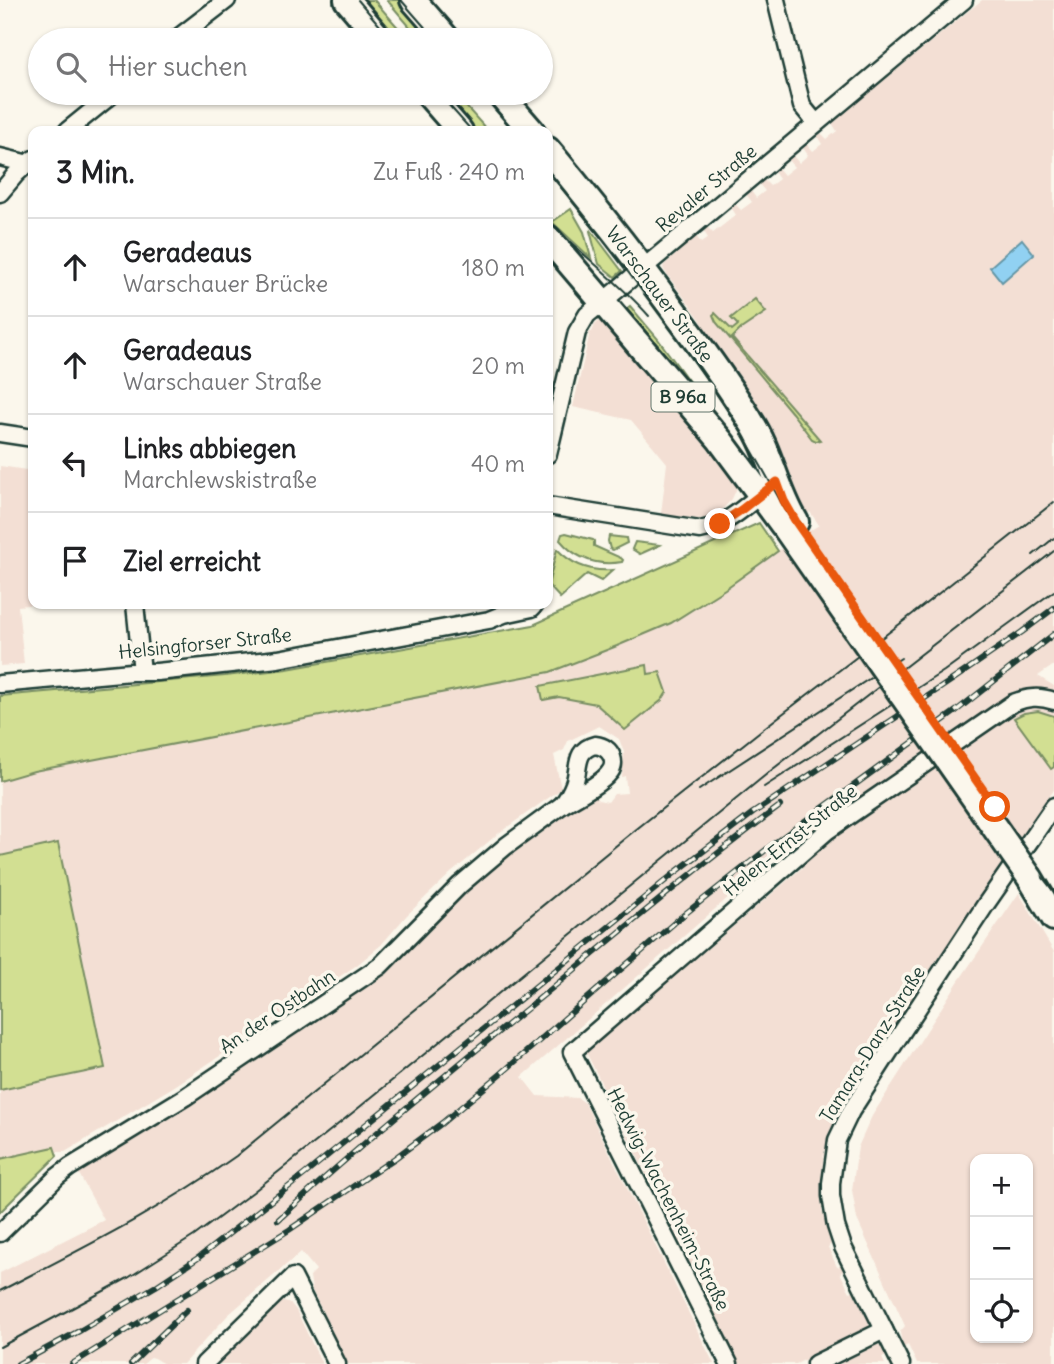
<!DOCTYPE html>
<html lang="de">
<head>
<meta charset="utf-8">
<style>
	body { margin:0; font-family:Delius,sans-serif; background:#f6f6f6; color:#202124 }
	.controls { position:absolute; right:21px; bottom:21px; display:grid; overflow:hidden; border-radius:14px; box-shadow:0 2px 5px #0004 }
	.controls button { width:63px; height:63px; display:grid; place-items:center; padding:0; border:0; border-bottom:2px solid #e0e0e0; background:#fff; color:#202124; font:35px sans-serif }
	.stop { position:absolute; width:21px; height:21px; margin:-16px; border:5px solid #ea580c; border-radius:50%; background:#fff }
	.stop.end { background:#ea580c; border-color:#fff; box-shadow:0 2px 7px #0008 }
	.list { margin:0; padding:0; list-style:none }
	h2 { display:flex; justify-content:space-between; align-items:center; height:91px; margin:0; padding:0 28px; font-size:30px }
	h2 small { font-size:23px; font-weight:400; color:#757577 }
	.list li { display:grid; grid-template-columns:46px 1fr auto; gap:21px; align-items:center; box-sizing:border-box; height:98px; padding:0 28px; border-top:2px solid #e0e0e0 }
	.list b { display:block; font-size:26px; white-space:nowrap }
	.list p { margin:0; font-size:23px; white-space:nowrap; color:#757577 }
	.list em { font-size:23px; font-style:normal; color:#757577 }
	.icon { flex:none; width:38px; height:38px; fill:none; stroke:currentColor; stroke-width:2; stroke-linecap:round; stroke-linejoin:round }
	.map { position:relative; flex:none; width:1054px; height:1364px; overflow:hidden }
	.search { position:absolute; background:#fff; box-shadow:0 2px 5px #0004; left:28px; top:28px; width:525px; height:77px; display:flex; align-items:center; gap:18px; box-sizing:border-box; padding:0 24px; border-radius:38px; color:#757577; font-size:26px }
	.panel { position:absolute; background:#fff; box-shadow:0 2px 5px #0004; left:28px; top:126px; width:525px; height:483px; border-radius:14px }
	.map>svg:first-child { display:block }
	.built { fill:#f3dfd4; fill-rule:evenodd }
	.green { fill:#d2df92; stroke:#788e63; stroke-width:2 }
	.water { fill:#91d1f2; stroke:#6396a6; stroke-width:2 }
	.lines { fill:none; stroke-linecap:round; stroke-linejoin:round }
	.street-casing { stroke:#1f3d34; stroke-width:21 }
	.primary-casing { stroke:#1f3d34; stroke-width:30 }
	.street { stroke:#fbf7ec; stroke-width:16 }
	.primary { stroke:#fbf7ec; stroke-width:24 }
	.tram { stroke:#1f3d34; stroke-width:2 }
	.rail-casing { stroke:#1f3d34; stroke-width:6 }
	.rail { stroke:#fbf7ec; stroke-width:3.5; stroke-dasharray:10; stroke-linecap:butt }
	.primary-bridge-casing { stroke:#1f3d34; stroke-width:30; stroke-linecap:butt }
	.primary-bridge { stroke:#fbf7ec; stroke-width:24 }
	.route { stroke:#ea580c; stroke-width:9 }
	.labels { text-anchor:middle; stroke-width:7; stroke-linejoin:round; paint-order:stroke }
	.shield { fill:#fbf7ec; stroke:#61756b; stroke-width:2 }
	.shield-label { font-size:18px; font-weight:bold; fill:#1f3d34 }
	.street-label { font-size:19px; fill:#1f3d34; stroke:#fbf7ec }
</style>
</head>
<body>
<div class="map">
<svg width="1054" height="1364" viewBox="0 0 1054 1364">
	<rect width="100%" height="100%" fill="#fbf7ec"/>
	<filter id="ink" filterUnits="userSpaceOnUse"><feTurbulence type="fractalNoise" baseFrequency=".0143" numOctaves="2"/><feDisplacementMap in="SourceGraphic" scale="14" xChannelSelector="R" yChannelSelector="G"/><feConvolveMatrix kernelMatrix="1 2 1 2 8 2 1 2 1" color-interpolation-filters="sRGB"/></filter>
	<g filter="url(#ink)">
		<!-- built -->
		<g class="built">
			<polygon points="982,0 1054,0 1054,665 1038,676 1054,686 1054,790 938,958 845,1101 829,1133 824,1153 821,1179 822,1210 831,1244 828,1247 837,1267 841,1266 843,1271 840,1273 850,1292 853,1291 869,1322 868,1331 858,1337 856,1334 837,1343 839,1347 834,1349 832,1346 813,1355 814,1359 810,1361 808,1358 796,1364 740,1364 586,1052 802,868 807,829 522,1077 537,1096 578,1098 585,1103 714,1364 348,1364 312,1290 310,1276 316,1270 301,1252 228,1315 183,1364 164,1364 152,1357 143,1364 0,1364 0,1273 104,1220 78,1172 182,1109 364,988 395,963 437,917 488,871 548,825 591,796 594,795 598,800 608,802 614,794 627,793 625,776 622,777 624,752 619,739 599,726 568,741 564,750 554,755 561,789 499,833 451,873 407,915 381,945 357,965 173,1087 65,1152 57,1152 57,1156 0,1212 0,781 34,771 550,672 699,604 725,589 778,551 819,525 810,512 804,516 788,479 788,468 784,458 781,457 718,355 700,319 666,273 663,268 664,265 696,236 701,243 708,238 703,230 707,227 713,233 736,215 731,207 735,204 741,210 752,202 746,194 751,191 756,198 765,191 759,184 764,180 770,186 779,179 774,172 778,168 784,175 794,167 788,160 793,156 799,163 808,155 803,148 807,144 813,151 822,144 817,136 821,133 827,139 837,131 832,123"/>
			<polygon points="599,321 602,322 607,327 610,324 737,480 736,490 732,499 718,514 707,518 697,519 661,514 667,463 653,446 631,420 573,407 590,332 592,332 595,325"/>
			<polygon points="0,466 33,471 33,604 37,604 18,606 24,664 0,666"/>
			<path d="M1019 893 1054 952V1364H917L908 1345 904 1347 901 1339 900 1332 905 1326 857 1219 852 1190 858 1147 872 1116 958 982ZM1028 1159V1338H975V1159Z"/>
			<polygon points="281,1301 291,1304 296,1310 322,1364 217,1364 268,1314 268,1307"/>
			<polygon points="874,1344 879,1345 882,1348 886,1356 882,1358 885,1364 839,1364 841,1363 839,1360 844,1357 846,1360 865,1351 863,1348"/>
		</g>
		<!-- green -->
		<g class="green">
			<polygon points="361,0 374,0 409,40 396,40"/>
			<polygon points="387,0 405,0 441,40 421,40"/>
			<polygon points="439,93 454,93 488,131 471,131"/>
			<polygon points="571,209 584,232 591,258 552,222"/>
			<polygon points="591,230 622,271 615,277 599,264 590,231"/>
			<polygon points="755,299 766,312 741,329 732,338 820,440 816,441 812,439 792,413 716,322 713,315 715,313 732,330 738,325 731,318"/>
			<polygon points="630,306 658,339 698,394 697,395 702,404 705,403 721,426 620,314"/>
			<polygon points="759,523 778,551 725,589 671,623 617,646 550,672 34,771 0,781 0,696 225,676 287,669 533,625"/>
			<path d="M566 533 593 540 594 541V546L621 558 623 560 622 562C598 566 576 559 560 540L562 534Z"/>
			<polygon points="609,536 626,538 627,543 613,550 610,549 608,541"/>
			<polygon points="635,542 660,545 640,554 632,549"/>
			<path d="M557 549C573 566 591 572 613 570L601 581 587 574 560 598 548 585Z"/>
			<polygon points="647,665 648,674 660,672 667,692 662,700 625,730 596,704 559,697 543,700 540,686"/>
			<polygon points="1038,711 1054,716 1054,767 1051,769 1014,718 1024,713"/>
			<polygon points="58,843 105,1068 0,1090 0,856"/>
			<polygon points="54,1147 57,1156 0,1212 0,1159"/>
		</g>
		<!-- water -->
		<polygon class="water" points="1022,239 1034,254 1002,282 990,267"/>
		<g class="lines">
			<!-- street casing -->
			<g class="street-casing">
				<g id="street">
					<polyline points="776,0 802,106 816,123"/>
					<polyline points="175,40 227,0"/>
					<polyline points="67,131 114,93"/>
					<polyline points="0,157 33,165"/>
					<polyline points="0,193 16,174 33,159"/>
					<polyline points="0,433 33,438"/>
					<polyline points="548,454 577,332 587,315 964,0"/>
					<path d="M548 506 700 530C724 526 743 509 761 494"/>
					<polyline points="135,604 142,672"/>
					<polyline points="0,684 131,672 157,672 278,659 489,620 504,614 532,608 535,604"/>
					<path d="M595 745C603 746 609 749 612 757 614 763 613 769 609 773 602 783 574 798 562 805 567 799 571 792 574 784 580 768 574 750 595 745Z"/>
					<polyline points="0,1233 57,1177 70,1167 185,1097 380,966 460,885 506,846 562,805"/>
					<polyline points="204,1364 293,1277 337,1364"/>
					<path d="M729 1364 572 1052 827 831 1013 703C1028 697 1039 696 1054 701"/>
					<polyline points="815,1364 884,1330"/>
					<polyline points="901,1364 843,1247 836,1226 831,1196 831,1183 837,1140 851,1111 900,1035 986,904 1054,806"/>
				</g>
			</g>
			<!-- primary casing -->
			<g class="primary-casing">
				<g id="primary">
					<polyline points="347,0 381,40"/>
					<polyline points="413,0 448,40"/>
					<polyline points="427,93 460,131"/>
					<polyline points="499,93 532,131"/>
					<path d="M548 150C594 205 638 261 680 319 704 351 729 385 750 420 771 452 776 489 796 522"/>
					<polyline points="548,238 720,440 783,525"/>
					<polyline points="1030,878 1054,918"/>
				</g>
			</g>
			<!-- street -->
			<use href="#street" class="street"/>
			<!-- primary -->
			<use href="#primary" class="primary"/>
			<!-- tram -->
			<g class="tram">
				<polyline points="358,0 392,40"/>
				<polyline points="401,0 436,40"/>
				<polyline points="438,93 472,131"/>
				<polyline points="482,93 514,131"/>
				<path d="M548 171C614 253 681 337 738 427 758 458 774 492 794 523L1036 869 1054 892"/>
				<path d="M548 220C580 254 618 281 649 316"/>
				<polyline points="1033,555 1054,538"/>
				<polyline points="764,787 944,671 1054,591"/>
				<polyline points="699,790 901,658"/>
				<path d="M0 1291C81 1249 162 1209 236 1156L629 835 764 728 905 620 1054 502"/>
				<polyline points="0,1347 128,1278 194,1236 253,1192 356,1110 773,769 1054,551"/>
			</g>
			<!-- rail casing -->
			<g class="rail-casing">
				<g id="rail">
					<path d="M278 1220C366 1139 458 1065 551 989 626 927 701 864 780 806"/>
					<polyline points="18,1364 81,1330 156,1286 198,1258 305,1174 676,872 753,813 955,678 1022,632 1054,608"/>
					<polyline points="72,1364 289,1230 395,1158 442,1123 502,1073 681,917 772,845 956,711 1054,634"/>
					<polyline points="131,1364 187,1310"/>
				</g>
			</g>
			<!-- rail -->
			<use href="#rail" class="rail"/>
			<!-- primary-bridge casing -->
			<g class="primary-bridge-casing">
				<polyline id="primary-bridge" points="786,529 1030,878"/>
			</g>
			<!-- primary-bridge -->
			<use href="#primary-bridge" class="primary-bridge"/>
		</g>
	</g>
	<g class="lines" filter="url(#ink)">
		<!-- route -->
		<polyline class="route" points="720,524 741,510 777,482 784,501 796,522 995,807"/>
	</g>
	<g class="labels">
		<!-- shield labels -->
		<rect class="shield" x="651.5" y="382.5" width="63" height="29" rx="5"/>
		<g class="shield-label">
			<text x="683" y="403">B 96a</text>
		</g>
		<!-- street labels -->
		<g class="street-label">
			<text transform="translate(706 188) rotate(-40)" y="7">Revaler Straße</text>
			<text transform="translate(660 294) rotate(53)" y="7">Warschauer Straße</text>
			<text transform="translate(205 643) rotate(-6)" y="7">Helsingforser Straße</text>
			<text transform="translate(790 840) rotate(-39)" y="7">Helen-Ernst-Straße</text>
			<text transform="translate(277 1011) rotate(-34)" y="7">An der Ostbahn</text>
			<text transform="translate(872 1044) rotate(-58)" y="7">Tamara-Danz-Straße</text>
			<text transform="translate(669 1199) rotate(63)" y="7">Hedwig-Wachenheim-Straße</text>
		</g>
	</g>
</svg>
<div class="controls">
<button>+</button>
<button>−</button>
<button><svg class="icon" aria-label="locate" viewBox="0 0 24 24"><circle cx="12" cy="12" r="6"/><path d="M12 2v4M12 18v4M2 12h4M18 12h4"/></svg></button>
</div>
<div class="stop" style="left:995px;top:807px"></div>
<div class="stop end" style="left:720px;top:524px"></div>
<div class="search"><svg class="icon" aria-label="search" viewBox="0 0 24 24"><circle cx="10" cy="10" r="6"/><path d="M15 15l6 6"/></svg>Hier suchen</div>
<section class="panel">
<h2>3 Min.<small>Zu Fuß · 240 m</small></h2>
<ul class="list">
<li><svg class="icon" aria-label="ahead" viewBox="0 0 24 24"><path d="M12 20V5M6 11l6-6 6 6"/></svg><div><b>Geradeaus</b><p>Warschauer Brücke</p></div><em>180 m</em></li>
<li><svg class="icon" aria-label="ahead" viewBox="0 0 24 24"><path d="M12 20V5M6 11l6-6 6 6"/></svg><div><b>Geradeaus</b><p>Warschauer Straße</p></div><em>20 m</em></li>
<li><svg class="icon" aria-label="left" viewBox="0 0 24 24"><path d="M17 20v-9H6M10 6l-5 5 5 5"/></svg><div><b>Links abbiegen</b><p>Marchlewskistraße</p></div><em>40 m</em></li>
<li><svg class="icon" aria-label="arrive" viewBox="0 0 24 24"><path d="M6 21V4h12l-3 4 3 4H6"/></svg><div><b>Ziel erreicht</b></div></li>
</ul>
</section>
</div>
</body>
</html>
